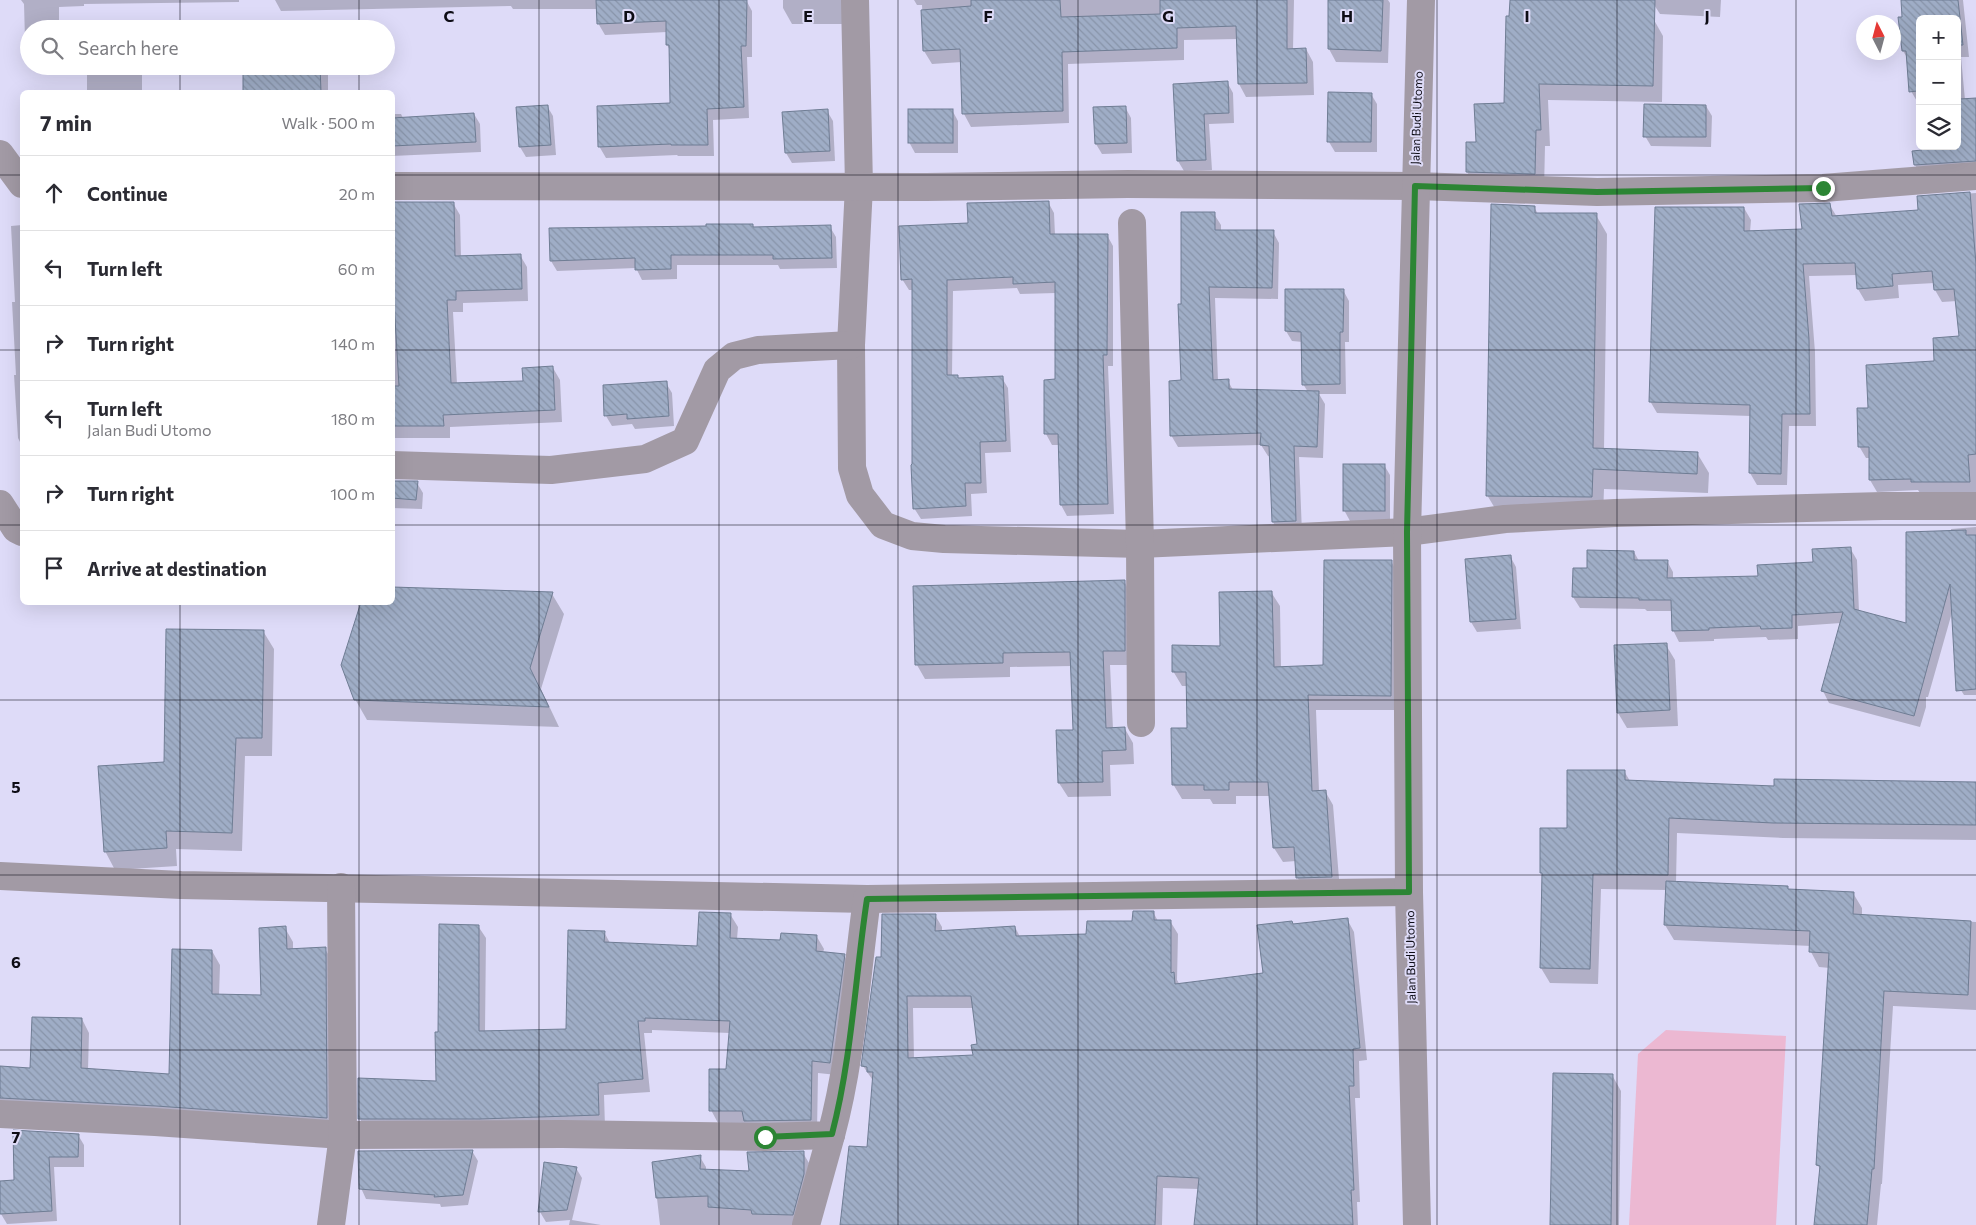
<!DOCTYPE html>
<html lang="en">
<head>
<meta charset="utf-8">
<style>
	body { margin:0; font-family:Commissioner,sans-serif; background:#f2f2f3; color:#2b2b33 }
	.controls { position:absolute; right:15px; top:15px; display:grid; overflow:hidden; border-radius:8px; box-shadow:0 5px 20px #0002 }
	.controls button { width:45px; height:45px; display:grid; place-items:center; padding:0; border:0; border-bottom:1px solid #e1e1e2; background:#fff; color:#2b2b33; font:25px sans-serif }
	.compass { position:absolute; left:1856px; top:15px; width:45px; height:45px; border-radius:50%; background:#fff; box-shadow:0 5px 20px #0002; rotate:354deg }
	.stop { position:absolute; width:15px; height:15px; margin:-11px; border:4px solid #2c8534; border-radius:50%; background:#fff }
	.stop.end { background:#2c8534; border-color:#fff; box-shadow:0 1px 5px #0008 }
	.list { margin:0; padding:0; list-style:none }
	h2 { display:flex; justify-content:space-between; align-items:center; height:65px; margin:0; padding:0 20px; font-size:21px }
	h2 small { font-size:16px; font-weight:400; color:#7c7c81 }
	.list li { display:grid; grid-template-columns:32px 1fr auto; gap:15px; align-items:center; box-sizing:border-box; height:75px; padding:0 20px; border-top:1px solid #e1e1e2 }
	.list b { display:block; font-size:19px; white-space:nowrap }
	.list p { margin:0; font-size:16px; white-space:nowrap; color:#7c7c81 }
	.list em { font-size:16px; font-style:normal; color:#7c7c81 }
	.icon { flex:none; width:28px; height:28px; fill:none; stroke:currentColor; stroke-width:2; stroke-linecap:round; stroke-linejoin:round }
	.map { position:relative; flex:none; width:1976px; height:1225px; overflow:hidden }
	.search { position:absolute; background:#fff; box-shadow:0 5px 20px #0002; left:20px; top:20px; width:375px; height:55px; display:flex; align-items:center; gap:12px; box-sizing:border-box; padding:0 18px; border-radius:28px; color:#7c7c81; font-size:19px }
	.panel { position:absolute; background:#fff; box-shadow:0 5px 20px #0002; left:20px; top:90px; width:375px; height:515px; border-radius:8px }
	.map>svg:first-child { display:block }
	.grass { fill:#ecb8d2 }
	.shadow { fill:#0003; fill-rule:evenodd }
	.building { fill:url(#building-back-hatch); stroke:#6f7d94; fill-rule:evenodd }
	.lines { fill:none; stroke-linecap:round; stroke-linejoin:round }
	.minor { stroke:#a29aa5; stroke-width:28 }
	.route { stroke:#2c8534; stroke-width:6 }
	.grid { fill:none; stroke:#0d0c15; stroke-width:1; stroke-opacity:0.55 }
	.labels { text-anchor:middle; stroke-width:4; stroke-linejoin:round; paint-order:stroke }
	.street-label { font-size:12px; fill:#0d0c15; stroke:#dedbf8 }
	.grid-label { font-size:16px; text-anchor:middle; font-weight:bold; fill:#0d0c15; stroke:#dedbf8; stroke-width:4; stroke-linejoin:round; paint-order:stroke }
</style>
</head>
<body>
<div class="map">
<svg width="1976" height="1225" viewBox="0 0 1976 1225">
	<defs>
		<pattern id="building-back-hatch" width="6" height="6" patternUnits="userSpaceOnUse" patternTransform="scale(1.25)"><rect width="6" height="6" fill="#9fadc6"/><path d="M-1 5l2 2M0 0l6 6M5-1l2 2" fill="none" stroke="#8894a9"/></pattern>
	</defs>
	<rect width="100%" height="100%" fill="#dedbf8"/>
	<!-- grass -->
	<polygon class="grass" points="1666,1030 1786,1036 1776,1225 1629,1225 1638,1054"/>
	<!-- shadow -->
	<g class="shadow">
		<polygon points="21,0 239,0 239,2 84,4 84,6 59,7 59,29 29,29 29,46 25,40 24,4"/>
		<polygon points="275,0 746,0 752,11 752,57 747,57 749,118 713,120 714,156 678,156 677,155 606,158 599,146 671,104 670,50 667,45 667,32 605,35 598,23 598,9 513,9 511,6 281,11"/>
		<polygon points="783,0 847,0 847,24 792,24 783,8"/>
		<polygon points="914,0 1305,0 1294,0 1293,50 1306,49 1313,62 1314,95 1246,97 1239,84 1238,39 1184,40 1184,60 1068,64 1069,123 971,127 964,114 962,62 932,64 924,51 922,5 917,5"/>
		<polygon points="1330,0 1388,0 1390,3 1388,63 1336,62 1329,49"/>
		<polygon points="1511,0 1605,0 1654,20 1663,36 1662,102 1548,100 1550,146 1545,146 1544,190 1477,188 1467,172 1477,143 1505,104"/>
		<polygon points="1651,0 1721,0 1720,17 1660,14"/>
		<polygon points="1902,0 1963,0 1969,57 1961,57 1965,100 1976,100 1976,173 1922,177 1915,165 1957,146 1957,19 1920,19 1918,103 1911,91 1908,59 1903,51"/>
		<rect x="87" y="66" width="55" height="26"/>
		<rect x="275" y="66" width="53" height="26"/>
		<polygon points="1227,82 1233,93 1234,123 1209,124 1212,170 1184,171 1178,161 1175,85"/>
		<polygon points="1371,94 1377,104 1377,152 1335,152 1329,142"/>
		<polygon points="547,106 553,116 556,155 526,157 520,147"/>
		<polygon points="1706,106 1712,116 1711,147 1651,146 1645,136"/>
		<polygon points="1125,107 1131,118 1132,153 1102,154 1096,144"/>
		<polygon points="952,110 958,121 958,153 915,153 909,142"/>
		<polygon points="827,111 833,121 835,161 792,163 786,153"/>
		<polygon points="392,114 401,114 403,118 474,114 480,124 481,152 392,156"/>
		<polygon points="21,116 22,116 22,148 21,145"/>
		<polygon points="1976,193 1976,494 1920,493 1918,490 1877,492 1870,480 1870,458 1866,458 1859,446 1869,409 1935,363 1961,338 1957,301 1942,302 1935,290 1935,283 1898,285 1899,298 1865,301 1858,289 1857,275 1809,276 1815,352 1816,426 1789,426 1787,485 1757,485 1750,473 1751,416 1657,413 1650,401 1744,208 1751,220 1750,232 1803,230 1829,204 1837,217 1920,211 1918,197"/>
		<polygon points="1048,202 1054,213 1055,235 1107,235 1113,246 1113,366 1108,366 1114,514 1067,516 1061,505 1060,445 1052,445 1046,434 1045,381 1057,381 1056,293 1020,294 1017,288 953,291 952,376 957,376 959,379 1002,378 1008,388 1011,452 985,453 987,493 971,494 972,516 921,519 914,508 913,290 909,290 902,279 969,224"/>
		<polygon points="392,203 453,203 460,215 461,257 520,255 527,267 528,301 463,303 463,312 453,312 457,384 524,382 553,368 560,380 562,422 450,427 450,438 392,438"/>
		<polygon points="1534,207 1538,214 1596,215 1607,234 1604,450 1697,453 1709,473 1708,493 1604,489 1603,516 1499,515 1487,495"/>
		<polygon points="1214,214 1221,225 1221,231 1273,232 1279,243 1278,299 1215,298 1218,381 1228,381 1233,390 1308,392 1303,384 1303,342 1292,341 1286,331 1287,290 1343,290 1349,301 1349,342 1345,342 1346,394 1319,394 1325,404 1323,458 1299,457 1302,533 1279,534 1273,522 1271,457 1268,456 1261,445 1178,447 1171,435 1183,382 1182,305"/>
		<polygon points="22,225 22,455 22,446 18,438 14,375 16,375 12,302 15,302 11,226"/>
		<polygon points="753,225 754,228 830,227 836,237 837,268 780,269 778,265 677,265 677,279 642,280 636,268 557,271 551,261"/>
		<polygon points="666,383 672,393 674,426 635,429 632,424 612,426 606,416"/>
		<polygon points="1384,465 1390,475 1390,521 1350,521 1344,510"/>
		<polygon points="392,482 417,483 423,493 422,509 392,508"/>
		<polygon points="1976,527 1976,695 1964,695 1957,684 1953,609 1928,697 1926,697 1926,707 1920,727 1829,703 1823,691 1841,623 1798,626 1798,639 1768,640 1766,637 1714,639 1714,641 1679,642 1673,630 1673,611 1647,611 1645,609 1580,608 1573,597 1588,569 1634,552 1639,561 1667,561 1673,572 1673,579 1759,577 1814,563 1850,548 1857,560 1859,612 1907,625 1951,532 1951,529"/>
		<polygon points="1510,556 1516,567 1521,629 1477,632 1471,622"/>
		<polygon points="1391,561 1399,576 1399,710 1316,710 1319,791 1325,791 1333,805 1340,891 1306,892 1297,877 1296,861 1283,862 1274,848 1270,796 1236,796 1236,804 1213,804 1210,799 1182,799 1173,784 1189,729 1187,686 1182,686 1173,671 1222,648 1271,592 1280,606 1281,668 1324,666"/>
		<polygon points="1124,581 1132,596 1132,665 1110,665 1113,729 1125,729 1133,743 1134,764 1110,765 1111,796 1068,797 1059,783 1075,731 1072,666 1010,667 1010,677 925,679 917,665"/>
		<polygon points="552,594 564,614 541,689 559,727 367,720 355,699 392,602"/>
		<polygon points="263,631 274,649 272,756 245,756 242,851 176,849 177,866 115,870 105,851 165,763"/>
		<polygon points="1666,645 1675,660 1678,726 1627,728 1618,713"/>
		<polygon points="1624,771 1630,781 1775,787 1976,783 1976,840 1783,838 1677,833 1676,883 1787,887 1789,890 1853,893 1862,908 1862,916 1976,922 1976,1010 1893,1006 1882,1184 1881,1184 1877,1225 1815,1225 1820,1170 1818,1165 1830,968 1819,967 1811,952 1811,946 1674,940 1665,925 1667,890 1601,889 1598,984 1550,983 1541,968 1543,876 1541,873 1542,829 1568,829"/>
		<path d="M1153 912 1158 921H1170L1178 934 1177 980 1180 985 1264 974 1293 925 1347 919 1354 932 1367 1060 1359 1061 1360 1098H1355L1360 1202H1357L1358 1225H1195L1199 1189 1163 1188 1162 1225H841L869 1149 874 1082 863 1066 882 959 935 915 942 927V931L1015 927 1020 937 1088 935 1133 922ZM913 1008H974L979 1045 974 1056 914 1059Z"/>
		<polygon points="730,914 738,927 737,939 782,942 817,937 824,949 823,953 844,955 851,967 837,1075 818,1073 817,1132 752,1133 746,1123 718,1123 711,1110 727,1070 730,1033 652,1030 652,1033 644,1033 650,1092 604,1095 605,1127 367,1131 360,1119 437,1082 440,1033 478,926 486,938 485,1032 567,1030 604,932 610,943 698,947"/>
		<polygon points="285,928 293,942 293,950 325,949 333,962 334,1132 0,1102 0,1067 31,1070 82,1019 89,1033 88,1070 170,1075 212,951 220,965 219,996 262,996"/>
		<polygon points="1612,1075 1621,1091 1619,1225 1552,1225"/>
		<polygon points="78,1135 84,1145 84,1167 54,1167 57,1221 7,1224 1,1214 0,1182 15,1181"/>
		<polygon points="472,1151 478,1161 468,1205 441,1207 440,1204 366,1199 361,1188"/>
		<polygon points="803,1153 809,1163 798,1225 660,1225 653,1163 700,1157 706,1167 706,1171 750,1172"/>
		<polygon points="576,1168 582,1178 572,1220 601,1225 569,1225 570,1220 546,1222 540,1212"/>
	</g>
	<!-- building -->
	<g class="building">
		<polygon points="596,0 747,0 746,46 741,46 744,107 707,109 708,145 671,145 671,144 598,147 597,106 670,103 669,45 666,45 666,21 597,24"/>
		<polygon points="971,0 1060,0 1061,17 1160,14 1160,0 1287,0 1287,49 1306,48 1307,83 1238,84 1236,26 1177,28 1177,48 1062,52 1063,111 962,114 960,49 923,51 921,10 971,6"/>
		<polygon points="1328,0 1383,0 1381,51 1328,49"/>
		<polygon points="1510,0 1655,0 1653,86 1539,84 1541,130 1536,130 1535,174 1466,172 1466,142 1476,142 1474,104 1504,103 1506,16 1509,16"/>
		<polygon points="1901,0 1958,0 1963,45 1957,45 1957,19 1920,19 1920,127 1917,91 1909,92 1906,51 1902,51 1898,17 1902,17"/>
		<polygon points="243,66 320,66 321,92 243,92"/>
		<polygon points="1957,67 1960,99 1976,98 1976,161 1914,165 1912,151 1922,150 1921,146 1957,146"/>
		<polygon points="1228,81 1229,113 1204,114 1206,160 1177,161 1173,84"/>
		<polygon points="1328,92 1372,93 1371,142 1327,142"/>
		<polygon points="1644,104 1706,105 1706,137 1643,137"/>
		<polygon points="548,105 551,145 519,147 516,107"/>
		<polygon points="1126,106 1127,143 1095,144 1093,107"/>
		<polygon points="828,109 830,151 785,153 782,112"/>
		<rect x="908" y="109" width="45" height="34"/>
		<polygon points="474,113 476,142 392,146 392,118"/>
		<polygon points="1970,192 1976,264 1976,454 1968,455 1970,482 1911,482 1911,479 1869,480 1869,447 1858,447 1857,408 1868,408 1866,365 1934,361 1933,338 1959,336 1954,289 1934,290 1932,271 1892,274 1893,286 1857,289 1855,263 1803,264 1809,339 1810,414 1782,414 1781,474 1749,473 1750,405 1649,402 1655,207 1744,207 1744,231 1802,229 1799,204 1830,203 1832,216 1918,210 1917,196"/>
		<polygon points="1049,201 1050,234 1108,234 1107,355 1103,355 1108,504 1060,505 1058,434 1044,434 1044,380 1055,379 1055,282 1013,284 1013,277 947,280 947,375 958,375 958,378 1003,376 1006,441 980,442 981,483 965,483 966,506 913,509 911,465 912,464 912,279 901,280 899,226 968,223 967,203"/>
		<polygon points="392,202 454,202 455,256 521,254 522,289 456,291 456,300 447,300 451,383 523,381 522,368 553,366 555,410 443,415 444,426 392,426 392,386 399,386 394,302 392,302"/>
		<polygon points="1491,204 1535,206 1535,213 1597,213 1593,448 1698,452 1697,474 1593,469 1592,497 1486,496"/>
		<polygon points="1181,212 1215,212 1215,230 1274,230 1272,288 1209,287 1213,380 1229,379 1229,389 1319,391 1317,447 1294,446 1296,521 1272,522 1269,446 1260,445 1261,433 1170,436 1169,381 1181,380 1178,304 1181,304"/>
		<polygon points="706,224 753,224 753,227 831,225 832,258 773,259 773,255 671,255 671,269 635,270 635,258 550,261 549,228 706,226"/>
		<polygon points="1285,289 1344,289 1343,332 1340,332 1340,384 1302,385 1301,332 1285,331"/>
		<polygon points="667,381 669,416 627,419 627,414 604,416 603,385"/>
		<rect x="1343" y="464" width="42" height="47"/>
		<polygon points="392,481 418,481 416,500 392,498"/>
		<polygon points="1966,530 1966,535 1976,535 1976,689 1956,691 1950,584 1914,716 1821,691 1843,612 1792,615 1792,628 1761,629 1760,626 1709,628 1709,630 1672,631 1671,600 1639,600 1639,598 1572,597 1573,568 1587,568 1587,550 1634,551 1634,560 1668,560 1667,578 1758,576 1757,565 1813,562 1812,549 1851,547 1854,609 1906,623 1906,532"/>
		<polygon points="1511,555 1516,619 1470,622 1465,559"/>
		<polygon points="1324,560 1392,560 1391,696 1308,695 1312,791 1326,790 1332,877 1296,878 1294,847 1273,848 1268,782 1229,782 1229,790 1204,790 1204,785 1172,785 1171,728 1187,728 1186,672 1172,672 1172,645 1220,646 1219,592 1272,591 1274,667 1323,665"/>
		<polygon points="1125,580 1125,651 1103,651 1106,728 1125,727 1126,750 1102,751 1103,782 1058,783 1056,730 1073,730 1070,652 1003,653 1003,663 915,665 913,586"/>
		<polygon points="392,587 553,592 530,668 549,707 354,700 341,665 361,602 392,602"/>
		<polygon points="166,629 264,630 262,738 236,738 232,833 166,831 167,848 104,852 98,766 164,762"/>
		<polygon points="1667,643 1670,710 1617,713 1614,645"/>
		<polygon points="1567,770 1625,770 1625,780 1774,786 1774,779 1976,782 1976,825 1773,823 1669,818 1668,875 1593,874 1590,969 1540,968 1542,873 1540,873 1540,828 1567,828"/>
		<polygon points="1666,881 1788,886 1788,889 1854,892 1853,914 1971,921 1968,995 1884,991 1874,1169 1872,1169 1867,1225 1814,1225 1820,1166 1816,1165 1829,953 1809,952 1810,931 1664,925"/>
		<path d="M1133 911H1154V920H1171V973L1174 972 1175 984 1263 973 1257 925 1292 921 1293 924 1348 918 1360 1048 1353 1049 1354 1086H1349L1354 1190H1351L1353 1225H1194L1199 1178 1157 1176 1155 1225H840L849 1146 867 1147 873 1072H867V1067L861 1066 876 957H881L882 914H936L935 931 1015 926 1016 936 1086 934 1087 921H1132ZM907 996H971L977 1044 971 1045 973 1055 908 1058Z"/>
		<polygon points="699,912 731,913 730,938 780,940 781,933 817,935 816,951 845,954 830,1063 812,1061 811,1120 744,1121 742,1111 709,1111 709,1069 726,1069 730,1021 645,1018 645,1021 638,1021 643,1079 598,1083 599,1115 480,1119 358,1119 358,1078 436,1081 435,1032 438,1032 439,924 479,925 479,1031 566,1029 568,930 605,931 604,942 697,946"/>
		<polygon points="286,926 287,949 326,947 327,1118 156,1106 0,1098 0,1066 30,1068 32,1017 82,1018 81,1068 169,1074 172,949 212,950 212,994 261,995 259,928"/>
		<polygon points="1553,1073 1613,1074 1611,1225 1550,1225"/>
		<polygon points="13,1130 79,1134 78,1157 49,1157 52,1211 0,1214 0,1181 14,1180"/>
		<polygon points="473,1150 463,1195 434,1197 435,1195 359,1189 358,1151"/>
		<polygon points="804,1151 804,1174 793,1215 752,1214 751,1210 708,1207 708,1196 656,1198 652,1162 701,1155 700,1169 749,1171 747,1152"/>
		<polygon points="544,1162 577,1167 567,1210 538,1212"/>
	</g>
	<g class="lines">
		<!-- minor -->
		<g class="minor">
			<polyline points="855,0 859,186 851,345 852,468 860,495 883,525 912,536 944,539 1140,544 1407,532 1505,519 1615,513 1883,506 1976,506"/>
			<polyline points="0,154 22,184"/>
			<polyline points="392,186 926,187 1128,184 1415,186 1597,192 1823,188 1976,176"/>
			<polyline points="1132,223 1140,544 1141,723"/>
			<polyline points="392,465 551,470 645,459 685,441 717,370 734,356 758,350 851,345"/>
			<polyline points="0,504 16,529 22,532"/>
			<polyline points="0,876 181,885 867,899 1409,892"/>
			<path d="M0 1114 155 1122 343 1135 562 1134 765 1137 831 1135C852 1057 856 978 867 899"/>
			<polyline points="331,1225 343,1135 341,887"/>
			<polyline points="806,1225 831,1135"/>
			<polyline points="1417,1225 1409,892 1407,532 1421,0"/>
		</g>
	</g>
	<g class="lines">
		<!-- route -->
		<path class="route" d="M765 1137 832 1134C852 1057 855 978 867 899L1409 892 1407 532 1415 186 1597 192 1823 188"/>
	</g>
	<!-- grid -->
	<path class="grid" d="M180 0V29M359 0V29M539 0V1225M719 0V1225M898 0V1225M1078 0V1225M1257 0V1225M1437 0V1225M1617 0V1225M1796 0V1225M180 66V92M359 66V92M0 175H22M392 175H1976M0 350H22M392 350H1976M0 525H22M392 525H1976M180 602V1225M359 602V1225M0 700H1976M0 875H1976M0 1050H1976"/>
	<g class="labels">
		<!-- street labels -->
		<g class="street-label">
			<text transform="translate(1417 118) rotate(-88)" y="4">Jalan Budi Utomo</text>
			<text transform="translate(1411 957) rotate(-91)" y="4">Jalan Budi Utomo</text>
		</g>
	</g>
	<g class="grid-label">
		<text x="449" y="22">C</text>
		<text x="629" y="22">D</text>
		<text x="808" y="22">E</text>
		<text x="988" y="22">F</text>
		<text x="1168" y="22">G</text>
		<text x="1347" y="22">H</text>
		<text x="1527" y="22">I</text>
		<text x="1707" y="22">J</text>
		<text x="16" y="793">5</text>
		<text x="16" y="968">6</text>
		<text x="16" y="1143">7</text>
	</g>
</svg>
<div class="controls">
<button>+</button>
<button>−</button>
<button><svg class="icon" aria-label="layers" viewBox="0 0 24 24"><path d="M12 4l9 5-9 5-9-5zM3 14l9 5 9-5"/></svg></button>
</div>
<svg class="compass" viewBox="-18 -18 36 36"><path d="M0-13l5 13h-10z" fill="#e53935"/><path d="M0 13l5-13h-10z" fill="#7c7c81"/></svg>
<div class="stop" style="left:765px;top:1137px"></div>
<div class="stop end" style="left:1823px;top:188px"></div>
<div class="search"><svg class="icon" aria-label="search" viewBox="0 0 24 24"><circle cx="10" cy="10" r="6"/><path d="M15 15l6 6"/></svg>Search here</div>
<section class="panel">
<h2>7 min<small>Walk · 500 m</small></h2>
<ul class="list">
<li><svg class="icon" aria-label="ahead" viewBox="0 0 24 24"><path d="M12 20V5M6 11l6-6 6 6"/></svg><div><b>Continue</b></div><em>20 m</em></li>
<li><svg class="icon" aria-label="left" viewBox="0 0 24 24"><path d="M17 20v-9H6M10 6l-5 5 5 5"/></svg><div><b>Turn left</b></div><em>60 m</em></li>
<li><svg class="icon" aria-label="right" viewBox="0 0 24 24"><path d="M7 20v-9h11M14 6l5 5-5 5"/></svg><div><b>Turn right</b></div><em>140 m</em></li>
<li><svg class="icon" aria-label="left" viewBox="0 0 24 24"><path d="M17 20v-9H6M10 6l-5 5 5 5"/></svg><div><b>Turn left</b><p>Jalan Budi Utomo</p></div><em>180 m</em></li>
<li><svg class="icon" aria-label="right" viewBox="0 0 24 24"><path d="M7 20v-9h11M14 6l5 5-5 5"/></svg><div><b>Turn right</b></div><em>100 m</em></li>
<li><svg class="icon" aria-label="arrive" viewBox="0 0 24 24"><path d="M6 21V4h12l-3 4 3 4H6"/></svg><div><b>Arrive at destination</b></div></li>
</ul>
</section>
</div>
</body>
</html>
